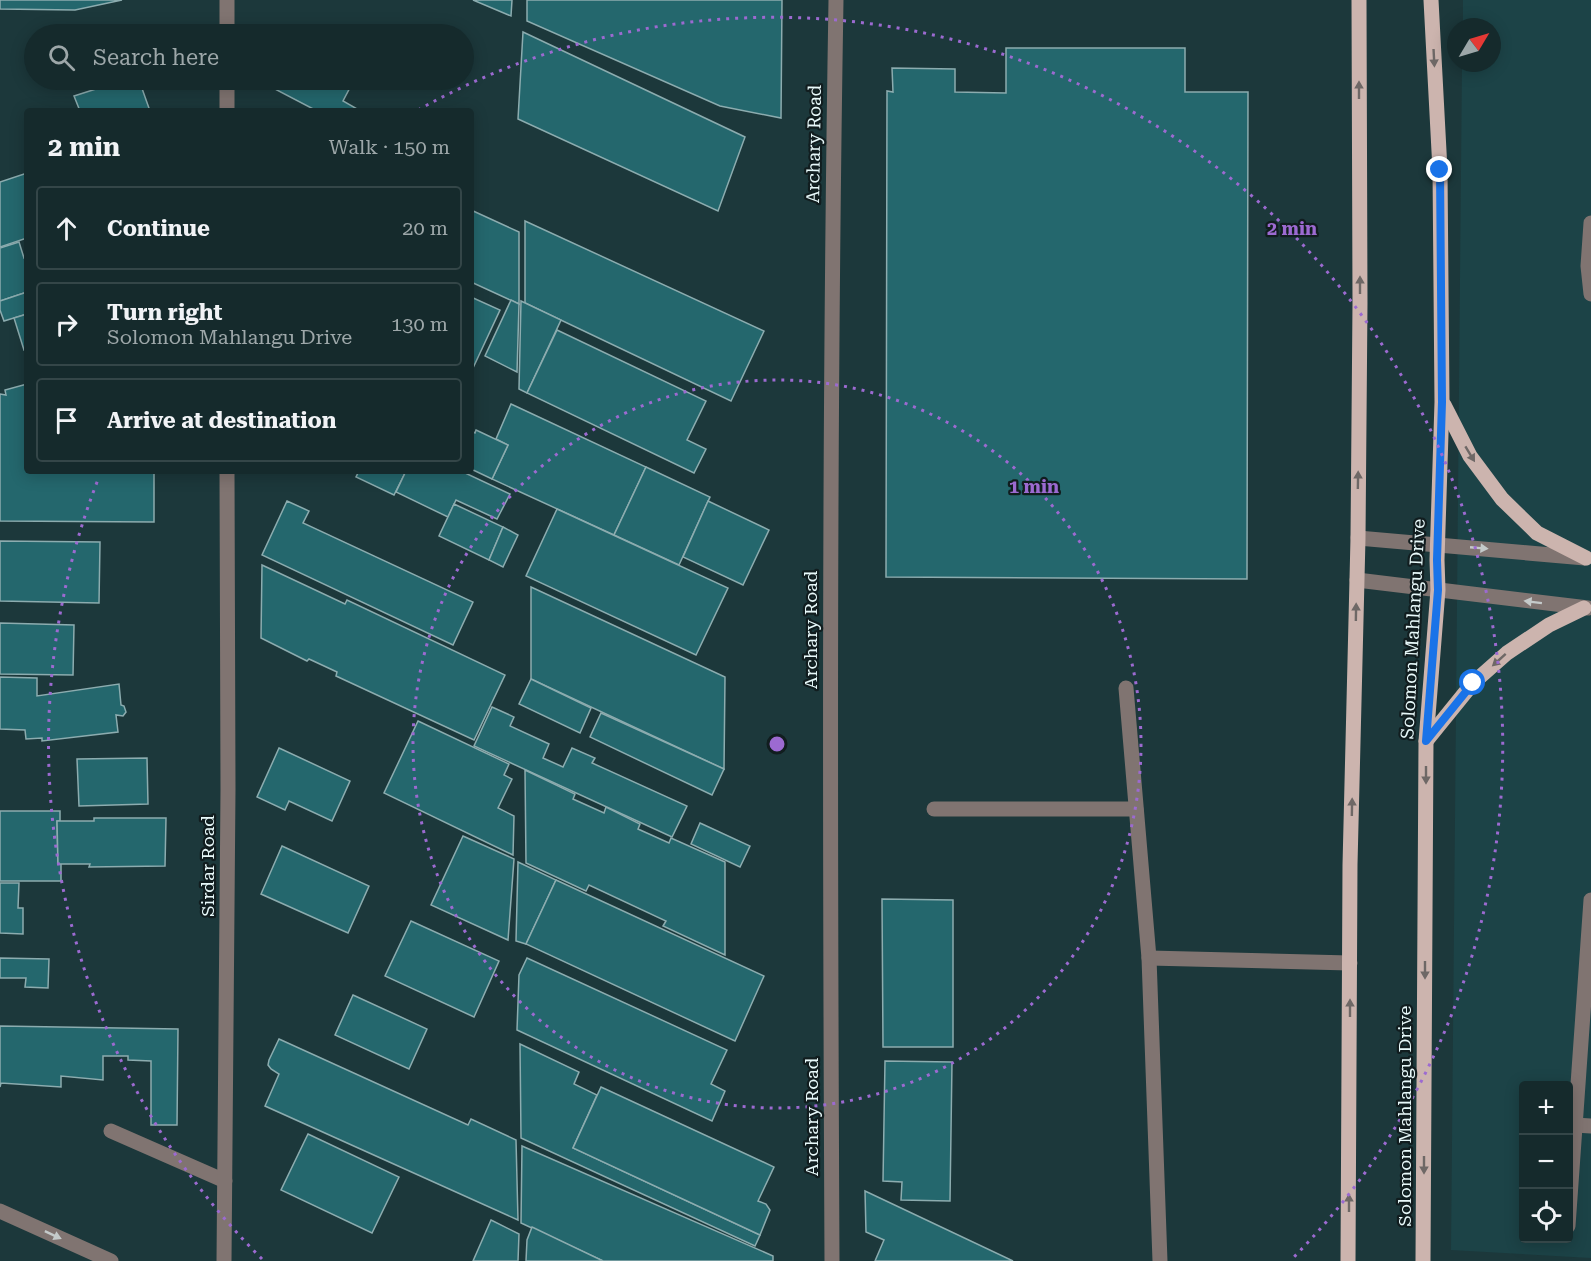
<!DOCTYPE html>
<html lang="en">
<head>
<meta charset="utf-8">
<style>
	body { margin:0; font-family:"Roboto Serif",serif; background:#223638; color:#f1f3f6 }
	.controls { position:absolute; right:18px; bottom:18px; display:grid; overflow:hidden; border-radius:6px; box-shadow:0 3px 15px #0003 }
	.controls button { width:54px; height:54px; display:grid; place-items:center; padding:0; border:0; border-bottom:2px solid #344648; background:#152a2c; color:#f1f3f6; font:30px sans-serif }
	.compass { position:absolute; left:1447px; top:18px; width:54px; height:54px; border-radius:50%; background:#152a2c; box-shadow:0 3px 15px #0003; rotate:52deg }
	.stop { position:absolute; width:18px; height:18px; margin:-14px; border:4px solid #1a73e8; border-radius:50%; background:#fff }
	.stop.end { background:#1a73e8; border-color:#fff; box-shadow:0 2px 6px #0008 }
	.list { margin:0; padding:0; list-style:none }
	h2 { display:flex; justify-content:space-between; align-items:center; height:78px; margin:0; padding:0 24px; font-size:26px }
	h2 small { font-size:20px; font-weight:400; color:#9da7a9 }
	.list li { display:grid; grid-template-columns:39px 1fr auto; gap:18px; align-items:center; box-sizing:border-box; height:84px; margin:0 12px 12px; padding:0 12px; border:2px solid #344648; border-radius:6px }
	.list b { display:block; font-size:22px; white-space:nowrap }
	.list p { margin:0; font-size:20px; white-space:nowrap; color:#9da7a9 }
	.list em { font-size:20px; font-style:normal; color:#9da7a9 }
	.icon { flex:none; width:33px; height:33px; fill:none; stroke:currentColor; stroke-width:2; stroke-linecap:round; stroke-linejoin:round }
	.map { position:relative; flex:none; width:1591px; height:1261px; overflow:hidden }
	.search { position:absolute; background:#152a2c; box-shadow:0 3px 15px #0003; left:24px; top:24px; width:450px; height:66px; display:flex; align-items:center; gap:15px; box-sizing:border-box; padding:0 21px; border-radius:33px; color:#9da7a9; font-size:22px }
	.panel { position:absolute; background:#152a2c; box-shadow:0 3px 15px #0003; left:24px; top:108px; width:450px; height:366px; border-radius:6px }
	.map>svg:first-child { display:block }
	.built { fill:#1c4347; fill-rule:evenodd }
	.building { fill:#24676d; stroke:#8cacaf; stroke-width:1.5 }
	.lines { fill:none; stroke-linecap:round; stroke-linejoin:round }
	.minor { stroke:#807471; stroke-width:15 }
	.major { stroke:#ccb4ae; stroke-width:15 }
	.oneway { fill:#6e6866 }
	.oneway2 { fill:#c4caca }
	.route { stroke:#1a73e8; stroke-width:8 }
	.ring { fill:none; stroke:#9c6ad1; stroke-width:3; stroke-dasharray:3 6 }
	.labels { text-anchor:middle; stroke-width:4.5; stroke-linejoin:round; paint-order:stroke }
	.street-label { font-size:18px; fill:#e8f9fa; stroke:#111d1f }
	.centre { fill:#9c6ad1; stroke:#111d1f; stroke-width:3 }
	.ring-label { font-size:18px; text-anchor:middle; font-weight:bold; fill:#9c6ad1; stroke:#111d1f; stroke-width:4.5; stroke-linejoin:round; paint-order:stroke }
</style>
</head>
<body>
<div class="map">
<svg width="1591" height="1261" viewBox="0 0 1591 1261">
	<rect width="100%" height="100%" fill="#1c383b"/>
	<!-- built -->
	<path class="built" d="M1463 0H1591V1258L1451 1250 1462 63H1492V27H1463ZM1524 1086H1568V1238H1524Z"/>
	<!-- building -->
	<g class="building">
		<polygon points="0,0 122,0 75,10 0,9"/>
		<polygon points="473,0 512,0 511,16"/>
		<polygon points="527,0 782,0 781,118 720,106 527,21"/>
		<polygon points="523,32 745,137 718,211 518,119"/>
		<polygon points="1006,48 1185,48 1185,92 1248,92 1247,579 886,577 887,91 893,92 892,68 955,69 955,92 1006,93"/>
		<polygon points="124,80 139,80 150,111 80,111 74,96"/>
		<polygon points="275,80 354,80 343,101 359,110 317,111 271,87"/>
		<polygon points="27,173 27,238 0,247 0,182"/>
		<polygon points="471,210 519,232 519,304 471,282"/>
		<polygon points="525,221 764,331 731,401 525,303"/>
		<polygon points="19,242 24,258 27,257 27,292 0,301 0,248"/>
		<polygon points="27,292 27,314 4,321 0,310 0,301"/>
		<polygon points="471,297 500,310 473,368 471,367"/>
		<polygon points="511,300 519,304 517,372 485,356"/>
		<polygon points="521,301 561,320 527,393 519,389"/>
		<polygon points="27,314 27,349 24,350 14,318"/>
		<polygon points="557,330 706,401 687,440 706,449 694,473 527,393"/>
		<polygon points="27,384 27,471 154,471 154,522 0,521 0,394 6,395 5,390"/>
		<polygon points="511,404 646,467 614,535 492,479 508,445 496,439"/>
		<polygon points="476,430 508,445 492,479 471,469 471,431 475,433"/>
		<polygon points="646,467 710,497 679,565 614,535"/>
		<polygon points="359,471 406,471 394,495 356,477"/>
		<polygon points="406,471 461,471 510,494 497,519 456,500 448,517 396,492"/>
		<polygon points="287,501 309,511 303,523 473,602 453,645 262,555"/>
		<polygon points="708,501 769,530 743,585 683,557"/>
		<polygon points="454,504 503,527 489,560 439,536"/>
		<polygon points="557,509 728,588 696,655 526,576"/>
		<polygon points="503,527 518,535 503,567 489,560"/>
		<polygon points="0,541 100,542 99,603 0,601"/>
		<polygon points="262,565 345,604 347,600 505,675 474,740 336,676 337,672 309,659 307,661 261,638"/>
		<polygon points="531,587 725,677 724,769 531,679"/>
		<polygon points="0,623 74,625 73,675 0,674"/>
		<polygon points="0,677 37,678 37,696 119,684 121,705 124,706 126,712 123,716 116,715 118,732 42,741 42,738 26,739 25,730 0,729"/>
		<polygon points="531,679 591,708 580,733 519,704"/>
		<polygon points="492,707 514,717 510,726 549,744 543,758 563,767 572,748 595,758 592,763 687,806 672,837 474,746"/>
		<polygon points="601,713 724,769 712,795 590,737"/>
		<polygon points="418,721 509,764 504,775 512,779 498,808 514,816 513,855 384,793"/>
		<polygon points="279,748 350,781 332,821 289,801 285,810 257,797"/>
		<polygon points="147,758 148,804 79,806 77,759"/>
		<polygon points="525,770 575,794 573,799 604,813 606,807 640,824 638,829 669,843 671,838 725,862 725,955 663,926 666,921 589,885 586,891 526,863"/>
		<polygon points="0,811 60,811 60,821 57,821 58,864 61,863 61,881 0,881"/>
		<polygon points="94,818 166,818 165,866 89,867 90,864 58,864 57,821 94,821"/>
		<polygon points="700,823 750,846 740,867 691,844"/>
		<polygon points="463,836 514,859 508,940 431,905"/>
		<polygon points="282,846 369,886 348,933 261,894"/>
		<polygon points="518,862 556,880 526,944 516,941"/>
		<polygon points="556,880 764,976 735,1041 526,944"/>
		<polygon points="0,883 19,883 18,908 23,908 23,934 0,933"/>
		<polygon points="882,899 953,900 953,1047 883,1047"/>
		<polygon points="411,921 499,961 474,1017 385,976"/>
		<polygon points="0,958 49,959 48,988 25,987 26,978 0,978"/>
		<polygon points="527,958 727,1050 711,1084 725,1091 712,1121 517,1030 519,975"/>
		<polygon points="353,995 427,1029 409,1069 335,1035"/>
		<polygon points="0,1026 178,1029 177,1125 151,1125 151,1061 128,1060 128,1056 103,1056 103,1080 61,1076 61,1087 1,1083 0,1087"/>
		<polygon points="279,1039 468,1125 471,1119 516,1140 518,1220 265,1106 279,1074 271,1069 268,1065 269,1060"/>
		<polygon points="520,1044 579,1072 574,1084 597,1095 573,1148 760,1235 755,1246 521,1138"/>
		<polygon points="885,1061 952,1062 950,1201 901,1200 902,1182 883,1181"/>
		<polygon points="601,1087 774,1167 758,1201 766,1204 770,1210 760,1235 573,1148"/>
		<polygon points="308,1134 399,1177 372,1233 281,1190"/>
		<polygon points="522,1146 773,1256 773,1261 603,1261 521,1223"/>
		<polygon points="865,1191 1013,1261 875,1261 884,1240 866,1232"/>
		<polygon points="491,1220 519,1234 518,1261 473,1261"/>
		<polygon points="532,1227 603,1261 526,1261 527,1240"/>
	</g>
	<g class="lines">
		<!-- minor -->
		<g class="minor">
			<polyline points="227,0 227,34"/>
			<polyline points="227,80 227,111"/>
			<polyline points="1591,223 1588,266 1591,294"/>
			<polyline points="1358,538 1585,558"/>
			<polyline points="1357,580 1588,608"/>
			<polyline points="1126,688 1149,958 1160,1261"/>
			<polyline points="934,809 1136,809"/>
			<polyline points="1149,958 1350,963"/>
			<polyline points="1575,1125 1591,1126"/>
			<polyline points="111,1131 225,1181"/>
			<polyline points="0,1211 111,1261"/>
			<polyline points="1568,1226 1591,900"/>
			<polyline points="224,1261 228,789 227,471"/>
			<path d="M832 1261C830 841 829 420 836 0"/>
		</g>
		<!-- major -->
		<g class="major">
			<polyline points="1444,405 1470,456 1502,499 1537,533 1586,558"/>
			<polyline points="1426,741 1473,683 1507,653 1549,625 1584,608"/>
			<polyline points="1348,1261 1350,865 1358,538 1360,303 1359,0"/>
			<polyline points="1423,1261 1426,741 1438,590 1437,560 1442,402 1440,170 1431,0"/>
		</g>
	</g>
	<!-- one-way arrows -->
	<defs><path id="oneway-solid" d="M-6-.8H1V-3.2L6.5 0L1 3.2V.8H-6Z" transform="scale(1.5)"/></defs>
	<g class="oneway">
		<use href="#oneway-solid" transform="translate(1434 58) rotate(87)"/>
		<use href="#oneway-solid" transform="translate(1359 90) rotate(-90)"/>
		<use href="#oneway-solid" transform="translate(1360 285) rotate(-90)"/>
		<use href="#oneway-solid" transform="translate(1470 454) rotate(59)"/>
		<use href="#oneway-solid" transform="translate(1358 480) rotate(-89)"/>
		<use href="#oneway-solid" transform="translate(1356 612) rotate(-89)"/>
		<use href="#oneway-solid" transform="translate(1499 660) rotate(138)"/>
		<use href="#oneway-solid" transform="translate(1426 775) rotate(90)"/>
		<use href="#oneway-solid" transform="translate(1352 807) rotate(-89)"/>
		<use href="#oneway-solid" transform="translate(1425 970) rotate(90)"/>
		<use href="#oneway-solid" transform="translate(1350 1008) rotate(-90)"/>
		<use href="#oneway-solid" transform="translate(1424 1165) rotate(90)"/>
		<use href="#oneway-solid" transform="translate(1349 1203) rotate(-90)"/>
	</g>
	<g class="oneway2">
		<use href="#oneway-solid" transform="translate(1479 548) rotate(5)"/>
		<use href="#oneway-solid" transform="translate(1533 602) rotate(-173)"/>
		<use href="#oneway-solid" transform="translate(53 1235) rotate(25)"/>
	</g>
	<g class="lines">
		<!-- route -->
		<polyline class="route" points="1440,170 1442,402 1437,560 1438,590 1426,741 1473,683"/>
	</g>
	<!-- distance rings -->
	<g class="ring">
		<circle cx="777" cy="744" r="364"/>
		<path d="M262 1259A729 729 0 0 1 99 477M418 110A729 729 0 0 1 1292 1259"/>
	</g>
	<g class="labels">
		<!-- street labels -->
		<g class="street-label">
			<text transform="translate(814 144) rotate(-89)" y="6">Archary Road</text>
			<text transform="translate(1413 629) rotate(-87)" y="6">Solomon Mahlangu Drive</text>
			<text transform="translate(811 630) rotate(-90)" y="6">Archary Road</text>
			<text transform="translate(208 866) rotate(-90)" y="6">Sirdar Road</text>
			<text transform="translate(1405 1116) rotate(-90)" y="6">Solomon Mahlangu Drive</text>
			<text transform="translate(812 1117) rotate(-90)" y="6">Archary Road</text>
		</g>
	</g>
	<circle cx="777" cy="744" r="9" class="centre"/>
	<g class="ring-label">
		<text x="1292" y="235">2 min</text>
		<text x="1034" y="493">1 min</text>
	</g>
</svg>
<div class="controls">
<button>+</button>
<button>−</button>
<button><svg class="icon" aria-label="locate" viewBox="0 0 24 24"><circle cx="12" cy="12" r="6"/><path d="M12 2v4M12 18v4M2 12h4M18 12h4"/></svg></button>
</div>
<svg class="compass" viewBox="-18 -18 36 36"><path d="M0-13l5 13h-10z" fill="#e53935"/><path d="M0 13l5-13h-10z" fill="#9da7a9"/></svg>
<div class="stop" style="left:1473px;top:683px"></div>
<div class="stop end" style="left:1440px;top:170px"></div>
<div class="search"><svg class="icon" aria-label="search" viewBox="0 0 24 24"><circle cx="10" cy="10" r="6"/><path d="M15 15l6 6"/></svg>Search here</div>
<section class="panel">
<h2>2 min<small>Walk · 150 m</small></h2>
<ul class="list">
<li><svg class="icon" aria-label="ahead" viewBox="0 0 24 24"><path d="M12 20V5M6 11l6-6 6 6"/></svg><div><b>Continue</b></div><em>20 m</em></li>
<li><svg class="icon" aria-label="right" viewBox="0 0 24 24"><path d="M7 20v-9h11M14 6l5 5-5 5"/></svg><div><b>Turn right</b><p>Solomon Mahlangu Drive</p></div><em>130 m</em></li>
<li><svg class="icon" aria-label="arrive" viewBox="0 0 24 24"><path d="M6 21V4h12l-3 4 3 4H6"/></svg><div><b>Arrive at destination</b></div></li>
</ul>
</section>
</div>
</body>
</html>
